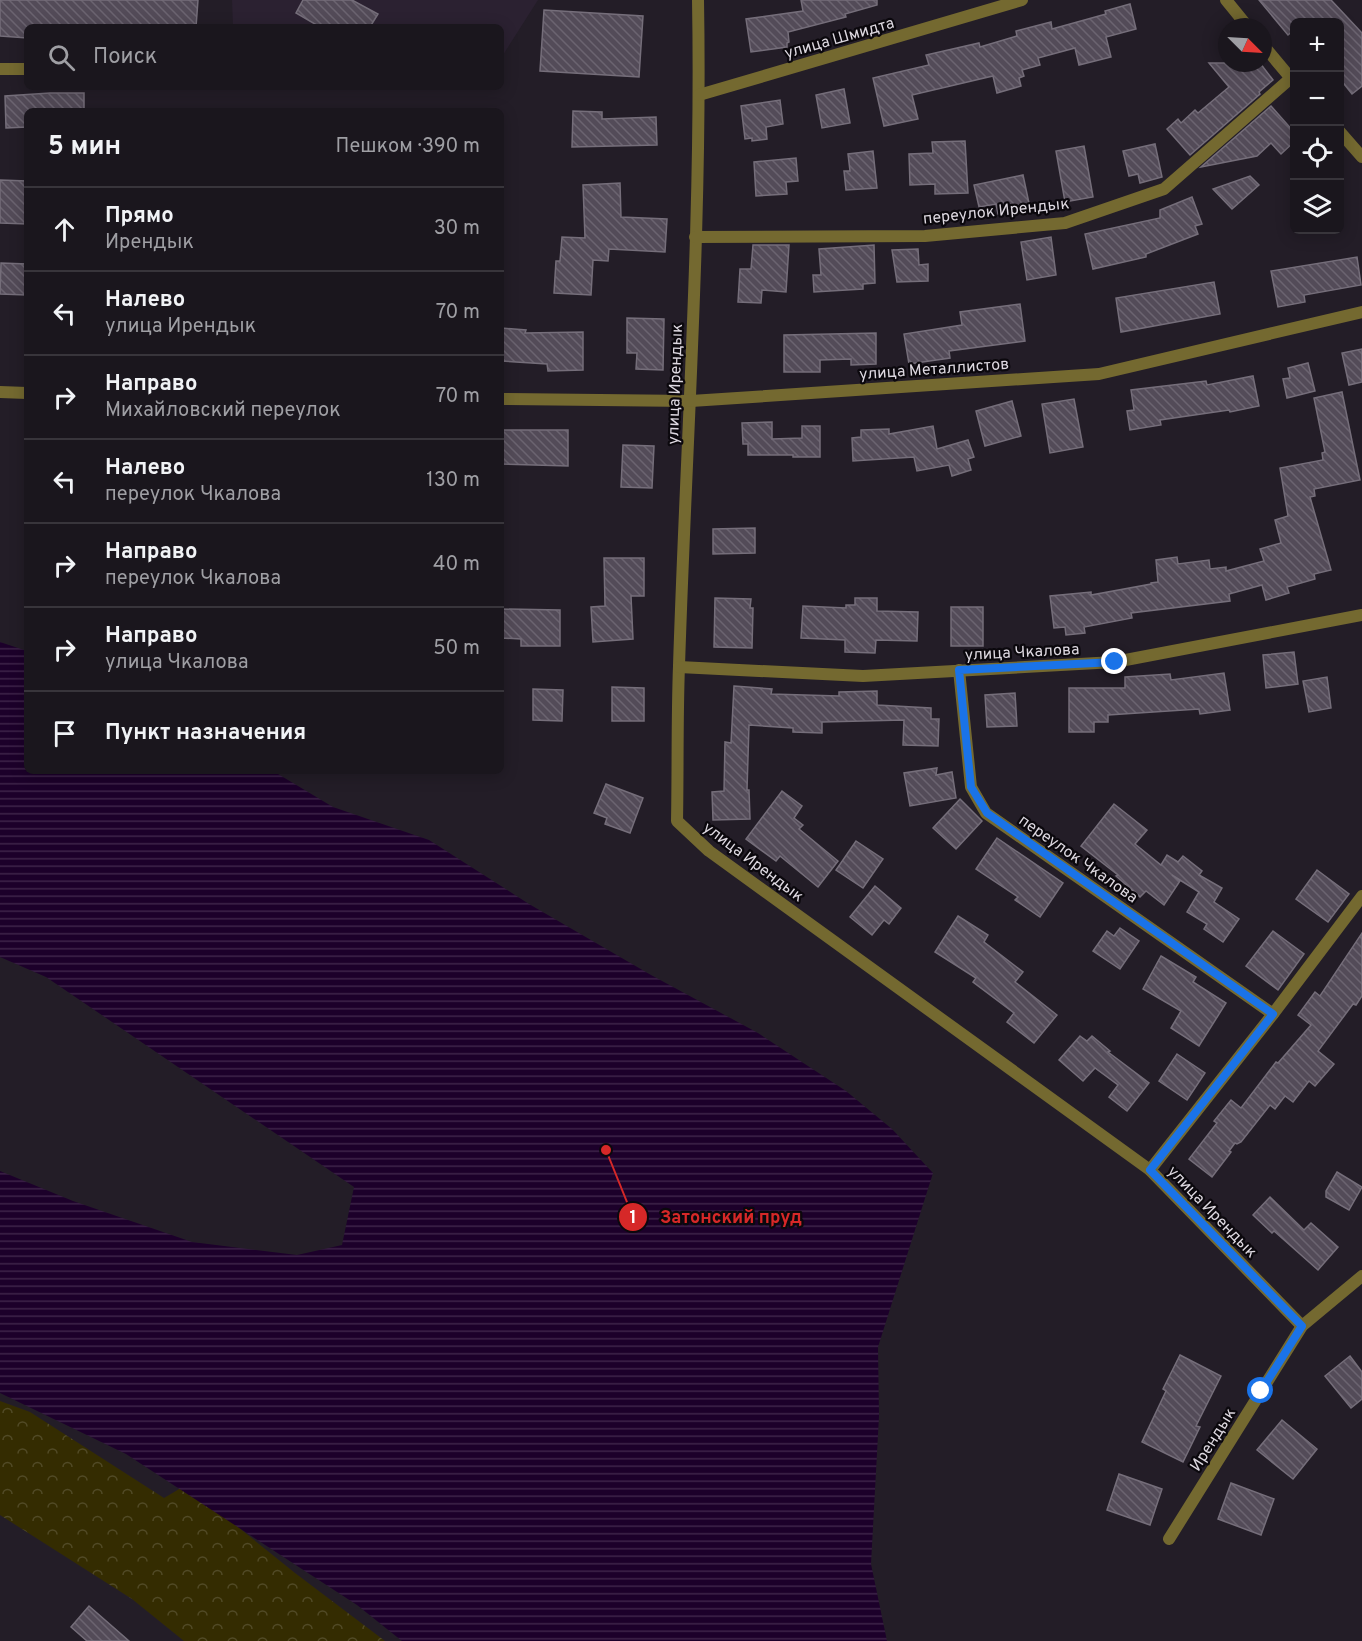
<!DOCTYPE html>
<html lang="ru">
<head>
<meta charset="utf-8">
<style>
	body { margin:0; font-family:Overpass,sans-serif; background:#27232a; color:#f1f3f6 }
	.controls { position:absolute; right:18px; top:18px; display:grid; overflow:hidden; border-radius:9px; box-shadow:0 3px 15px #0003 }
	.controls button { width:54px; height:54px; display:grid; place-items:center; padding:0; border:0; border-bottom:2px solid #38353b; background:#1a161d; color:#f1f3f6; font:30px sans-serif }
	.compass { position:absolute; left:1218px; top:18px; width:54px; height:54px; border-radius:50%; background:#1a161d; box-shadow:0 3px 15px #0003; rotate:114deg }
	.stop { position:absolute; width:18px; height:18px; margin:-14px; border:4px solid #1a73e8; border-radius:50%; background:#fff }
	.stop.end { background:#1a73e8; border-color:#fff; box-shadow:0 2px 6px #0008 }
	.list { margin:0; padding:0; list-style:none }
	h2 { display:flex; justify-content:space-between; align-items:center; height:78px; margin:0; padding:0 24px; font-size:26px }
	h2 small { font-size:20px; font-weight:400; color:#9f9fa4 }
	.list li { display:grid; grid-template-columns:39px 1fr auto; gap:18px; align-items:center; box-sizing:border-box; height:84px; padding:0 24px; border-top:2px solid #38353b }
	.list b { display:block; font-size:22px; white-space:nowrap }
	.list p { margin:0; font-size:20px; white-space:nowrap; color:#9f9fa4 }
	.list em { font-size:20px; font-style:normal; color:#9f9fa4 }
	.icon { flex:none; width:33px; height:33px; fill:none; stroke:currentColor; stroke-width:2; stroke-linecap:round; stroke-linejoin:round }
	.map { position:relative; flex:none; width:1362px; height:1641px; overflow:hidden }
	.search { position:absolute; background:#1a161d; box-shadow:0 3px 15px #0003; left:24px; top:24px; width:480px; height:66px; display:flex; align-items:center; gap:15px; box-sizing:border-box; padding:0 21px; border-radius:9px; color:#9f9fa4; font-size:22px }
	.panel { position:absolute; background:#1a161d; box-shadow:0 3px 15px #0003; left:24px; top:108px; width:480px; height:666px; border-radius:9px }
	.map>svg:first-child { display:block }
	.built { fill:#2b2131 }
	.forest { fill:url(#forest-crowns) }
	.water { fill:url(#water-rules) }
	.building { fill:url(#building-back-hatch); stroke:#756e7a; stroke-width:1.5 }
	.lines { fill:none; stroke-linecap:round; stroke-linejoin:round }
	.street { stroke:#746930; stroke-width:12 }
	.route { stroke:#1a73e8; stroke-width:8 }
	.labels { text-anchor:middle; stroke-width:4.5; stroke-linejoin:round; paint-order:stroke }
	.street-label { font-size:16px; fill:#ddd8e0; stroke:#0b080d }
	.leader { fill:none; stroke:#d62828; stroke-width:2 }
	.callout-dot { fill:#d62828; stroke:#0b080d; stroke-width:2 }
	.mark-label { font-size:18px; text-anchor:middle; font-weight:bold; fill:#fff }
	.callout-label { font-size:18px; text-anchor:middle; font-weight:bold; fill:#d62828; stroke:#0b080d; stroke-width:4.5; stroke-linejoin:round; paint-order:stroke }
</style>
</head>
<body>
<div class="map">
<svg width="1362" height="1641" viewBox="0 0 1362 1641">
	<defs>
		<pattern id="forest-crowns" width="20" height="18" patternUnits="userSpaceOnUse" patternTransform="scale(1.5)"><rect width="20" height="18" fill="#342c01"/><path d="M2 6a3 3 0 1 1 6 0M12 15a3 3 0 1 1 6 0" fill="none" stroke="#514a26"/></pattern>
		<pattern id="water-rules" width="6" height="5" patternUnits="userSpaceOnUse" patternTransform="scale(1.5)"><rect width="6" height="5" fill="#1c002a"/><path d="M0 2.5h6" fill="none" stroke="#3d2449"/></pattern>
		<pattern id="building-back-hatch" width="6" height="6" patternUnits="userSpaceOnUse" patternTransform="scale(1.5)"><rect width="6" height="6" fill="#534b58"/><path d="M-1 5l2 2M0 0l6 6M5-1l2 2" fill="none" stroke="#6b6470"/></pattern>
	</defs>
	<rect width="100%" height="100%" fill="#231d27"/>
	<!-- built -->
	<polygon class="built" points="232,0 538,0 501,58 501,27 233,27"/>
	<!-- forest -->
	<polygon class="forest" points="0,1401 30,1412 164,1498 186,1485 295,1573 385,1641 184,1641 132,1599 0,1515"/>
	<!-- water -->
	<polygon class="water" points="0,642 27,651 27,771 273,771 333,807 429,840 529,904 651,975 758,1033 846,1091 892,1129 933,1173 878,1347 879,1416 871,1564 887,1641 402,1641 357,1605 126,1454 0,1393 0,1171 73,1201 192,1242 297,1255 342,1245 354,1187 46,977 0,957"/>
	<!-- building -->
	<g class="building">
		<polygon points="0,0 198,0 196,27 27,27 27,38 0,36"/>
		<polygon points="303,0 352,0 378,14 370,27 320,27 296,13"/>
		<polygon points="801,0 877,0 877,5 845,14 846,17 788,32 789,42 787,43 787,47 751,52 746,19 803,11"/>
		<polygon points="1259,0 1331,0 1362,33 1362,86 1352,94 1340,79 1340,22 1294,22 1294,30 1288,35"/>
		<polygon points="1130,4 1136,29 1106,37 1111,57 1079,65 1075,48 1038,58 1040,65 1022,70 1024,76 1019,78 1021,86 997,93 993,76 912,95 918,119 884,126 873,78 929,65 926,55 979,43 980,47 1017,36 1016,31 1051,22 1052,29 1106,14 1105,11"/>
		<polygon points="544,10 643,16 639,77 540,71"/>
		<polygon points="1209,63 1260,63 1273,80 1259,92 1260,94 1190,155 1167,129 1178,119 1181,123 1195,110 1198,113 1229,87"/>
		<polygon points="844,89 850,123 822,128 816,95"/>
		<polygon points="50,93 84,93 84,111 27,111 27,127 6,128 5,96"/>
		<polygon points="780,100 783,124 766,127 767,139 752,141 752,138 745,139 741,106"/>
		<polygon points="1271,106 1294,132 1294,142 1281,154 1271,143 1257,156 1201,167"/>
		<polygon points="573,111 602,112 602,119 656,117 657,145 572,147"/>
		<polygon points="965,141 968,193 935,194 935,184 910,185 909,154 933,153 932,142"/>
		<polygon points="1155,144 1162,177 1140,183 1138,174 1129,176 1123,151"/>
		<polygon points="1084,146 1093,197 1065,202 1056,151"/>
		<polygon points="873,151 877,188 846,190 844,171 850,171 848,154"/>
		<polygon points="796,158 798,181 786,182 787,194 756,196 754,162"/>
		<polygon points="1023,175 1030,208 998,214 996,204 979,207 974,185"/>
		<polygon points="1250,176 1259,185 1232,209 1213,189"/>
		<polygon points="0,180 27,181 27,224 0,223"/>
		<polygon points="620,183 621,217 667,219 665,252 609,249 608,261 593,260 591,295 554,293 556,261 560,261 562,237 585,238 583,185"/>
		<polygon points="1192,197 1202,224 1195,226 1198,234 1146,254 1146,257 1093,269 1085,234 1160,218 1160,210"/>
		<polygon points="1051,237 1056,275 1027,280 1021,242"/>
		<polygon points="753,245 789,245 786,292 762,290 761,303 738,302 740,269 751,269"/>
		<polygon points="874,245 875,283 863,284 863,289 814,292 813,275 821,275 819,249"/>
		<polygon points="918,249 919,265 928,264 928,281 897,282 892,250"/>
		<polygon points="1357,257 1361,285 1304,295 1305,302 1278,307 1271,271"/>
		<polygon points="1,263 27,264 26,295 0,294"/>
		<polygon points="1214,282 1220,314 1121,332 1116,298"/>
		<polygon points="1020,304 1025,341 949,351 950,358 909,364 904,334 962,325 960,312"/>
		<polygon points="627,318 664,319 663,370 636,369 637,353 627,353"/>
		<polygon points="501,328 526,330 525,333 583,332 583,370 548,371 547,364 501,361"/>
		<polygon points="876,333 876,364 851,365 851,359 820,360 820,372 784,372 784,335"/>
		<polygon points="1362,349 1362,382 1349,385 1342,353"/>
		<polygon points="1308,363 1315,391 1287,398 1283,379 1290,378 1288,368"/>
		<polygon points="1253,376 1259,406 1230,412 1229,410 1160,420 1161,425 1130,430 1127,411 1134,410 1131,390 1206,381 1207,385"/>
		<polygon points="1342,392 1360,480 1314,489 1315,496 1310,497 1331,570 1314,574 1315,579 1287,587 1289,593 1266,600 1262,585 1229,594 1230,601 1131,613 1132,618 1084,627 1085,633 1066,635 1065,627 1054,628 1050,596 1091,592 1091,595 1151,584 1151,583 1158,582 1156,560 1177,557 1178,564 1209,560 1210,569 1226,567 1226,571 1264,561 1260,549 1281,543 1275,520 1288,516 1280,468 1323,460 1322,453 1325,452 1314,398"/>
		<polygon points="1074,399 1083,447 1050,453 1042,404"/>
		<polygon points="1012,401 1021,436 985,446 976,411"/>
		<polygon points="772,422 772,439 802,438 802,426 820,426 820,457 793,457 793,455 748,455 748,444 743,444 742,423"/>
		<polygon points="933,426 937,449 968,440 974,457 968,459 971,470 952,476 949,465 917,471 914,457 853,461 852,438 861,437 861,430 889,429 889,434"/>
		<polygon points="501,430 568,430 568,466 501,464"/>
		<polygon points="623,445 654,446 652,488 621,487"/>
		<polygon points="755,528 755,553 713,554 713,529"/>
		<polygon points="604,558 644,558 644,596 631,596 633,639 593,642 591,607 605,606"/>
		<polygon points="715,598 751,599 750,608 753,608 752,648 714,647"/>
		<polygon points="855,598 877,598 877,611 918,612 917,641 876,640 875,653 845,652 845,640 801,638 803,606 846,608 846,605 855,605"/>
		<rect x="951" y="607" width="32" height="39"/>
		<polygon points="501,609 560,610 560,646 521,646 521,639 501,638"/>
		<polygon points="1294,652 1298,684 1266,688 1263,655"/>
		<polygon points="1224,673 1230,710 1200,714 1199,709 1108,715 1108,722 1094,722 1094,732 1069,732 1069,688 1125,688 1125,677 1170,674 1171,680"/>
		<polygon points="1327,677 1331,708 1309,712 1303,681"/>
		<polygon points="734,686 772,689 771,694 839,696 839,692 877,691 877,705 931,708 931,719 939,719 938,746 903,745 904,720 822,722 822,733 793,732 793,728 749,725 747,790 749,790 750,819 713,820 712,792 724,791 725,742 731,743"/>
		<polygon points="612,687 644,688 644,721 612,721"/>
		<polygon points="533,689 563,690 562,721 533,720"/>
		<polygon points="1015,693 1017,726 987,727 985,695"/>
		<polygon points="937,768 936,775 952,772 956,798 910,806 904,773"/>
		<polygon points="606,784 643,798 630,833 605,824 607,818 594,813"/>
		<polygon points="782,791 802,806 794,818 803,825 799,829 838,861 818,887 780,856 776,861 746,839"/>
		<polygon points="960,799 982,821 956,849 933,828"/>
		<polygon points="1114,804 1147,830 1135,844 1161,865 1167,855 1178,862 1183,856 1202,871 1199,875 1222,888 1214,902 1239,919 1223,942 1204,929 1207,924 1187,912 1199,892 1172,875 1180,881 1164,905 1146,891 1140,897 1116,876 1118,875 1081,846"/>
		<polygon points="997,838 1063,883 1040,917 1015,900 1018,897 976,869"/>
		<polygon points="856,841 883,859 863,888 836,870"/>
		<polygon points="1317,870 1349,894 1328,922 1296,899"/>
		<polygon points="875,886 901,908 889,924 884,920 872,935 850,917"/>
		<polygon points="958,916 988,935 984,942 1023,972 1015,982 1057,1015 1034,1043 1007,1022 1014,1013 973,982 976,978 935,952"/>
		<polygon points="1120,928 1139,941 1120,969 1093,951 1107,931 1114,936"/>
		<polygon points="1273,931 1304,954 1278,990 1246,966"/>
		<polygon points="1362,933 1362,996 1356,1005 1353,1004 1318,1051 1334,1064 1315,1086 1309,1081 1293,1102 1285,1096 1275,1109 1270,1105 1241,1142 1237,1144 1235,1143 1229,1151 1231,1152 1212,1177 1189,1159 1217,1123 1214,1121 1231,1100 1241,1108 1276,1062 1278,1063 1311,1025 1298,1015 1315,992 1320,996"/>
		<polygon points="1161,956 1196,977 1193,982 1226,1003 1199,1046 1171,1028 1181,1011 1143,989"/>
		<polygon points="1080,1036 1087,1041 1092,1036 1110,1051 1108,1052 1149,1083 1127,1111 1109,1097 1118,1085 1095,1068 1083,1081 1059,1060"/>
		<polygon points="1177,1054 1205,1073 1187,1100 1159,1081"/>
		<polygon points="1337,1172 1362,1187 1349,1210 1326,1197 1326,1191"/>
		<polygon points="1270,1197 1304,1230 1311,1223 1338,1247 1318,1270 1274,1231 1272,1233 1253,1215"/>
		<polygon points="1180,1355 1221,1376 1196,1426 1200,1427 1183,1462 1142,1442 1166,1391 1163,1389"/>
		<polygon points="1350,1356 1362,1372 1362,1399 1351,1408 1325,1376"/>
		<polygon points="1282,1420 1317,1449 1293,1479 1257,1450"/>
		<polygon points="1119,1474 1162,1489 1150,1525 1107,1510"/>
		<polygon points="1231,1483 1274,1499 1261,1535 1218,1519"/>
		<polygon points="89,1606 129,1641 87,1641 71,1627"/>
	</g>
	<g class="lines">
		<!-- street -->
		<g class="street">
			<path d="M698 0C702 222 686 444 679 666 677 718 678 769 677 821L709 851 1150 1170 1302 1326 1362 1276"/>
			<polyline points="1226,0 1248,27"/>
			<polyline points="1263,45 1294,82"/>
			<polyline points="0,69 27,69"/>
			<polyline points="699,95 1022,0"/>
			<polyline points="1340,132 1362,157"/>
			<polyline points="695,237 925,236 1065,223 1164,189 1291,78"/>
			<polyline points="0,392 27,393"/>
			<polyline points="501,399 691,401 1099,374 1362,312"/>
			<polyline points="679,667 863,676 1115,662 1362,615"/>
			<polyline points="959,670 971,787 986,813 1273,1014"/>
			<polyline points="1150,1170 1273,1014 1362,896"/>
			<polyline points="1169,1539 1302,1326"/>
		</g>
	</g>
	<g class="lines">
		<!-- route -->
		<polyline class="route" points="1115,662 959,670 971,787 987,813 1273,1014 1150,1170 1302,1326 1261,1391"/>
	</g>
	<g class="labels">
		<!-- street labels -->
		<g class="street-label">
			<text transform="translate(839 37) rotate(-16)" y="6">улица Шмидта</text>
			<text transform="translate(996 210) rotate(-6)" y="6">переулок Ирендык</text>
			<text transform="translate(934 368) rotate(-4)" y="6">улица Металлистов</text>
			<text transform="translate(674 384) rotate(-88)" y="6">улица Ирендык</text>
			<text transform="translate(1022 651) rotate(-3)" y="6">улица Чкалова</text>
			<text transform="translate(1079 858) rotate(35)" y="6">переулок Чкалова</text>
			<text transform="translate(754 861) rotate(37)" y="6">улица Ирендык</text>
			<text transform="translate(1213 1211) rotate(46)" y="6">улица Ирендык</text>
			<text transform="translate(1212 1439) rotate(-58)" y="6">Ирендык</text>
		</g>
	</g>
	<!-- callouts -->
	<path class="leader" d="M606 1150L633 1217"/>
	<g class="callout-dot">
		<circle cx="606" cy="1150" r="6"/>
		<circle cx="633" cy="1217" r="15"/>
	</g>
	<g class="mark-label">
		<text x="633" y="1223">1</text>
	</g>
	<g class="callout-label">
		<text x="731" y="1223">Затонский пруд</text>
	</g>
</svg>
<div class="controls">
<button>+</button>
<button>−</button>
<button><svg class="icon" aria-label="locate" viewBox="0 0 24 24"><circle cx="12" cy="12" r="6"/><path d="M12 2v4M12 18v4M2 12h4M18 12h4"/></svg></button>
<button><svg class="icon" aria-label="layers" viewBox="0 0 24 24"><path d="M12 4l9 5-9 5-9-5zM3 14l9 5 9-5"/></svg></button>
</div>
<svg class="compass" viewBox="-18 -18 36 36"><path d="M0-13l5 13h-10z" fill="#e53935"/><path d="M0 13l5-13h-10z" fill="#9f9fa4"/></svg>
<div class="stop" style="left:1261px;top:1391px"></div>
<div class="stop end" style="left:1115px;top:662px"></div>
<div class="search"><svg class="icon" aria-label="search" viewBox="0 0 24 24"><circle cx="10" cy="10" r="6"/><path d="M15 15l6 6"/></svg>Поиск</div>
<section class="panel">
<h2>5 мин<small>Пешком · 390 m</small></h2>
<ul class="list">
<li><svg class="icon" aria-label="ahead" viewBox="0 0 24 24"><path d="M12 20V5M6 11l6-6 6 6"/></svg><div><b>Прямо</b><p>Ирендык</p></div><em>30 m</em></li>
<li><svg class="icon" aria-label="left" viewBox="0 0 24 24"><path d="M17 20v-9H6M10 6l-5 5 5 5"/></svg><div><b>Налево</b><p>улица Ирендык</p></div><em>70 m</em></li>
<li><svg class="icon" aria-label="right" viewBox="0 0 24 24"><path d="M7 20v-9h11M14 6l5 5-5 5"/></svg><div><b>Направо</b><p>Михайловский переулок</p></div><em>70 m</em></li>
<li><svg class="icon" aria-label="left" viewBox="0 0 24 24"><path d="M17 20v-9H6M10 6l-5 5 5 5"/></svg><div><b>Налево</b><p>переулок Чкалова</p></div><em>130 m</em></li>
<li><svg class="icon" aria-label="right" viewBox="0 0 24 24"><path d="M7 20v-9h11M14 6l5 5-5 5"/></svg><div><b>Направо</b><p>переулок Чкалова</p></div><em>40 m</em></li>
<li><svg class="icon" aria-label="right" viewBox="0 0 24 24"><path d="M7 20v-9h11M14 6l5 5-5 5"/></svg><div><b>Направо</b><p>улица Чкалова</p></div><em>50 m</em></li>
<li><svg class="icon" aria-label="arrive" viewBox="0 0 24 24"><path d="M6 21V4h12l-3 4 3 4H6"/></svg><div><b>Пункт назначения</b></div></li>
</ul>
</section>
</div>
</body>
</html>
